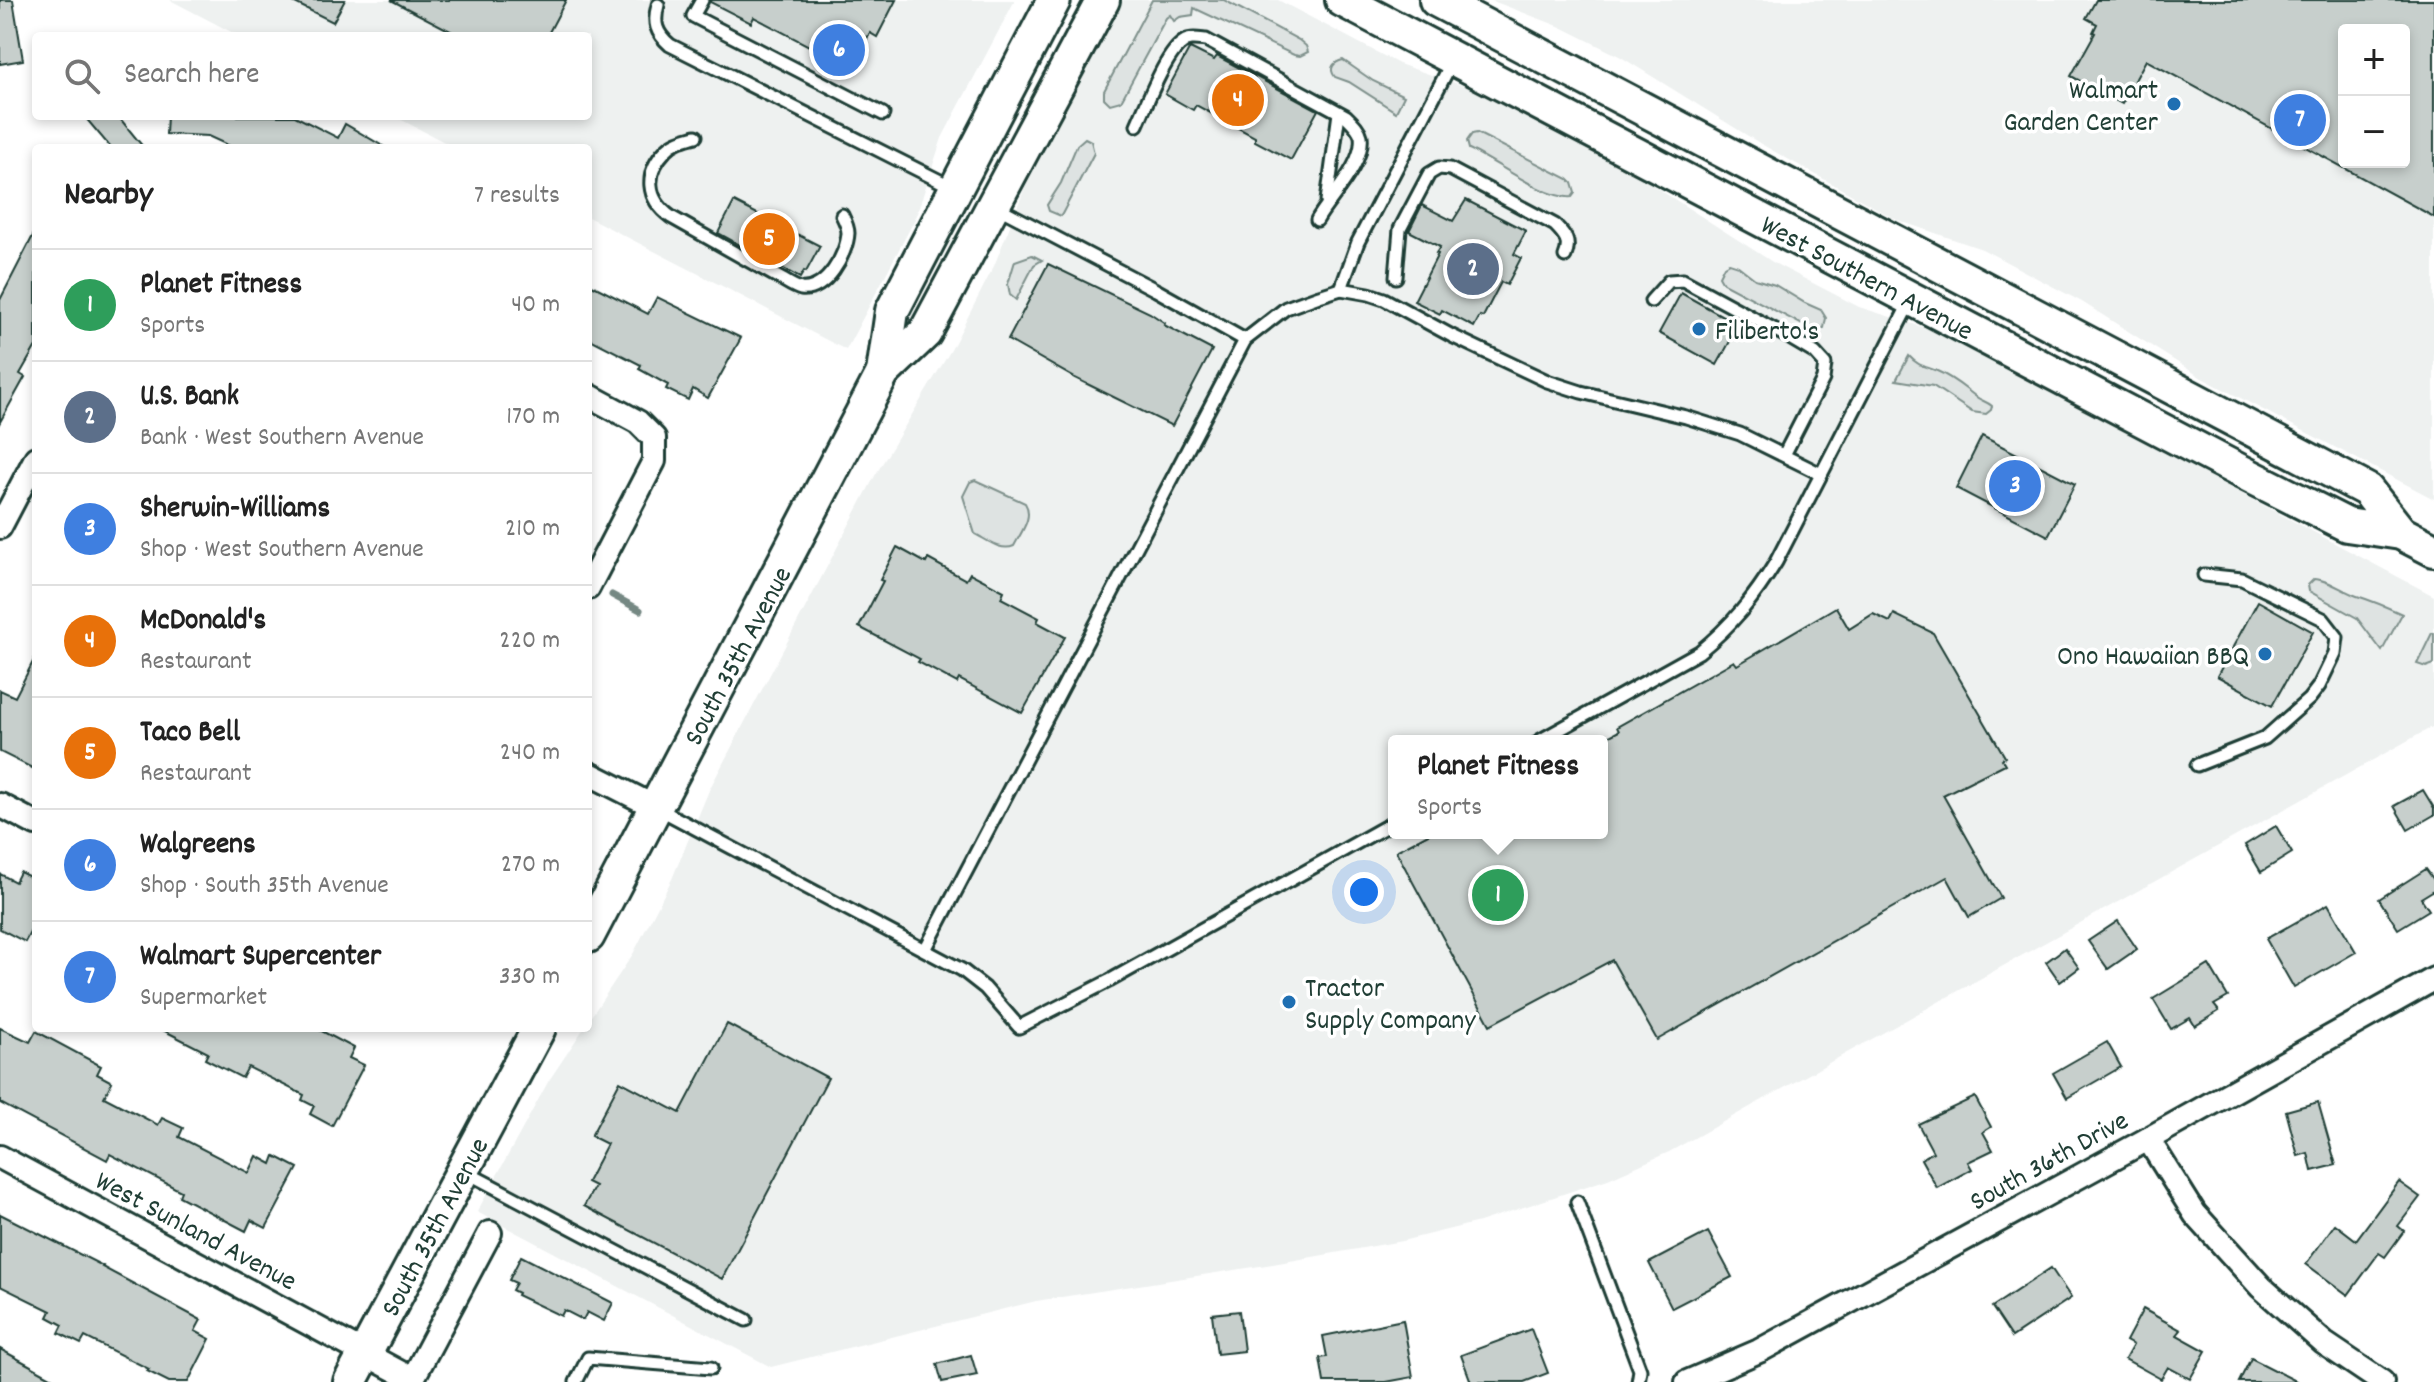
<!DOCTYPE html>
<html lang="en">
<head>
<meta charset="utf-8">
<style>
	body { margin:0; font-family:Dekko,sans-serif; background:#f2f2f2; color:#222 }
	.controls { position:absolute; right:24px; top:24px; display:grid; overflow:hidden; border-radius:8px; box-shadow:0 4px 12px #0003 }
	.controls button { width:72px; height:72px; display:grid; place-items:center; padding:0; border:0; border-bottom:2px solid #e0e0e0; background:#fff; color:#222; font:40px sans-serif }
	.you { position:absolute; left:1364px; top:892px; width:28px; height:28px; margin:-20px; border:6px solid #fff; border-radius:50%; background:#1a73e8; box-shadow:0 0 0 12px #1a73e833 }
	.badge { display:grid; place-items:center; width:52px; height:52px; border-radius:50%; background:#2563eb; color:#fff; font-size:26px; font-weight:700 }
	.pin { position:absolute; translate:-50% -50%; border:4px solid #fff; box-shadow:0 2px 8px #0006 }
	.popup { position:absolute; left:1388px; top:735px; width:220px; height:104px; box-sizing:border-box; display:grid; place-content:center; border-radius:8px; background:#fff; filter:drop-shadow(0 2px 6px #0005); font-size:26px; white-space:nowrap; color:#767676 }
	.popup b { font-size:30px; color:#222 }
	.popup::after { content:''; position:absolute; left:50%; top:100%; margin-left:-16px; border:16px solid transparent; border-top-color:#fff }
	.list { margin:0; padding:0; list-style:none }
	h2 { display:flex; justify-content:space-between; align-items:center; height:104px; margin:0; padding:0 32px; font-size:34px }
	h2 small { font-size:26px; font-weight:400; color:#767676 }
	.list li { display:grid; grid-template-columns:52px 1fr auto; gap:24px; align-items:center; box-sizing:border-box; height:112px; padding:0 32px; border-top:2px solid #e0e0e0 }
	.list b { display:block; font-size:30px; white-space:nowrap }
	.list p { margin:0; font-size:26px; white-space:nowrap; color:#767676 }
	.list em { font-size:26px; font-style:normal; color:#767676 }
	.icon { flex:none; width:44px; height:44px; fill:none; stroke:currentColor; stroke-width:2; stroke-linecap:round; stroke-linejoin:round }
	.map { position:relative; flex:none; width:2434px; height:1382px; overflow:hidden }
	.search { position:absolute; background:#fff; box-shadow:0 4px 12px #0003; left:32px; top:32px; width:560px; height:88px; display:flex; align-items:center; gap:20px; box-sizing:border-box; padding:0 28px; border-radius:8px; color:#767676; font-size:30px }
	.panel { position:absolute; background:#fff; box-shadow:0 4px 12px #0003; left:32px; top:144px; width:560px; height:888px; border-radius:8px }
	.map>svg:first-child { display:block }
	.built { fill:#eef1f0; fill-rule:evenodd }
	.green { fill:#dee3e2; stroke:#7e908b; stroke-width:2 }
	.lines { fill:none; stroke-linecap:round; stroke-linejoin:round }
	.stream { stroke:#758883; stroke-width:7 }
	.building { fill:#c7cfcc; stroke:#1f3d34; stroke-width:2; fill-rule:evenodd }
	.service-casing { stroke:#1f3d34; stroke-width:17 }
	.minor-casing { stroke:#1f3d34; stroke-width:28 }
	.secondary-casing { stroke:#1f3d34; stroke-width:38 }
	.service { stroke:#fff; stroke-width:11 }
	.minor { stroke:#fff; stroke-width:22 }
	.secondary { stroke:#fff; stroke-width:32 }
	.poi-dot { fill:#1f6fb2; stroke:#fff; stroke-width:3 }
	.labels { text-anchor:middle; stroke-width:7; stroke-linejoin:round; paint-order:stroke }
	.poi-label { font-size:28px; fill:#1f3d34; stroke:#fff; text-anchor:end }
	.street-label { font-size:28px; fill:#1f3d34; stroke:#fff }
</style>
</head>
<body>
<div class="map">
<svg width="2434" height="1382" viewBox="0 0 2434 1382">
	<rect width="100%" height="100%" fill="#fff"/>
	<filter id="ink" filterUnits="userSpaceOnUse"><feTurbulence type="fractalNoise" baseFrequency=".0125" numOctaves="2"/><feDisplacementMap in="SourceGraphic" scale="16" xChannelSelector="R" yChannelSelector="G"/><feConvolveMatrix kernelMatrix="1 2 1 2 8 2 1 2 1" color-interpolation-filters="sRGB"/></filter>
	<g filter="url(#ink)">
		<!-- built -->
		<g class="built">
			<polygon points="170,0 1015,0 942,138 915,219 846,350 588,217 588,148 456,148 394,116 588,116 588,36 239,36"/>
			<path d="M1123 0H1278L1399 64 1473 89 1635 174 1774 263 1859 307 1935 331 2434 596V726L1669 1152 1608 1179 1479 1222 1402 1241 1273 1264 1036 1301 771 1367 477 1212 548 1082 584 1028H588V1021L633 954 672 879 710 788 876 474 951 350 994 266 1026 185ZM1394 741H1602V833H1394Z"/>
			<path d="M1490 0H2434V499L2202 378 2082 302 1982 249 1897 220 1761 144 1621 57 1561 27ZM2344 30H2404V162H2344Z"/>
		</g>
		<!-- green -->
		<g class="green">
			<polygon points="1152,0 1224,0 1299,40 1306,46 1308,52 1300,56 1294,55 1194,8 1193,15 1180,17 1174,21 1170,15 1166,18 1121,101 1110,104 1104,98 1104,91"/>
			<path d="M1343 60 1373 81 1404 96 1396 112 1349 82 1335 77C1328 68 1334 62 1343 60Z"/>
			<path d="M1477 133 1568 179 1572 183 1575 193 1572 197C1546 200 1494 160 1469 149L1467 141 1472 134Z"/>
			<polygon points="1085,138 1091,141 1094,153 1061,216 1049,211 1047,205 1061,183 1077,145"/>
			<polygon points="1032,255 1042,260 1034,265 1016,300 1010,295 1008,284 1015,261"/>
			<polygon points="1729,263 1738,266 1755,279 1775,285 1805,303 1821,310 1826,318 1824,328 1814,331 1723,283 1719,276 1724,266"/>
			<path d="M1909 356C1918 366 1925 366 1937 371 1952 377 1963 387 1975 396 1981 401 1986 401 1992 406L1991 410 1986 414 1972 412 1933 386 1896 380Z"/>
			<path d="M975 480 1025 503C1034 517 1021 532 1014 546 1001 552 987 540 975 534L963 496 970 482Z"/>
			<path d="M2314 579C2330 580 2342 591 2357 596 2373 601 2387 607 2402 614L2382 651 2357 618 2309 591 2308 585Z"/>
			<polygon points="2432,633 2434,633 2434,664 2426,667 2417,664"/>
		</g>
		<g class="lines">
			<!-- stream -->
			<polyline class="stream" points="612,595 640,610"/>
		</g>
		<!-- building -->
		<g class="building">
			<polygon points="0,0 13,0 23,60 0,64"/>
			<polygon points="289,0 345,0 333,22"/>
			<polygon points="391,0 566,0 547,36 460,36"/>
			<polygon points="710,0 896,0 877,37 870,33 851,68 754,17 751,23 710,2"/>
			<path d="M2096 0H2434V217L2146 60 2122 104 2071 76 2095 33 2093 32 2097 24 2086 18ZM2344 30H2404V162H2344Z"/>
			<polygon points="1190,48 1214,60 1217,56 1318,110 1291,160 1255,141 1255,137 1196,105 1193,110 1165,94"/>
			<polygon points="84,116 118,116 144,148 111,148"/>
			<polygon points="167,116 295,116 338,138 345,124 386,148 234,148 208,136 166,134"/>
			<polygon points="1466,200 1526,231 1514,254 1521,258 1507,285 1501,282 1483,317 1480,316 1474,327 1442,310 1440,314 1414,301 1438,254 1436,253 1440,247 1409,231 1422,205 1453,221"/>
			<polygon points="734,202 820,246 806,272 804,271 800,278 718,233"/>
			<polygon points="36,230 36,346 20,374 25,377 0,422 0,300"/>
			<polygon points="1048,264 1150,313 1165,323 1164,325 1212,350 1172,426 1075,378 1008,340"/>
			<polygon points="588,283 648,314 657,297 741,338 708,398 693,389 688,400 666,389 668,385 639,369 641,365 588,338"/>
			<polygon points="1681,293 1739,325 1717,365 1659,333"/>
			<polygon points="1982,436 2075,484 2048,536 1956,488"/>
			<polygon points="897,547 926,563 928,559 966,580 970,573 1004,591 1001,598 1039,618 1037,622 1065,637 1022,713 959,679 957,683 918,662 920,659 859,627 883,581 880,580"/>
			<polygon points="2258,601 2313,632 2272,706 2217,676"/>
			<polygon points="1836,607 1849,629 1873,614 1890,622 1894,614 1933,633 2005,757 2002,759 2005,764 1943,795 2001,898 1969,917 1947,877 1657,1040 1612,960 1490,1025 1396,851 1430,833 1602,833 1602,740 1619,731 1617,727 1734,661 1737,665"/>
			<polygon points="36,656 36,770 0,752 0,690 15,697"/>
			<polygon points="2423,790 2434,808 2434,815 2408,830 2394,806"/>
			<polygon points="2276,826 2292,853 2261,872 2245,845"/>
			<polygon points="2426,869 2434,880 2434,890 2421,898 2429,910 2398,929 2379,899"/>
			<polygon points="20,872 36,880 36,921 25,942 0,929 0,874 15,882"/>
			<polygon points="2328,904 2356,952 2294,988 2266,939"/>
			<polygon points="2118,921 2137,949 2108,969 2088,941"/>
			<polygon points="2065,948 2079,968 2060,982 2046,962"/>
			<polygon points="2209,965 2228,997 2214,1005 2219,1011 2195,1026 2190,1018 2171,1029 2153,999"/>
			<polygon points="727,1024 828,1078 722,1279 584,1206 595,1186 587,1182 607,1144 591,1136 620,1081 680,1113"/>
			<polygon points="0,1028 30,1042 36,1031 101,1066 97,1074 112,1082 104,1097 158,1125 162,1118 183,1128 179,1137 249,1173 257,1156 272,1164 275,1156 298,1168 266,1228 251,1220 246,1231 179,1196 181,1191 110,1154 107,1160 0,1103"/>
			<polygon points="159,1028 316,1028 354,1048 349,1058 364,1065 332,1126 310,1114 314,1106 302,1100 304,1095 248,1067 242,1078 205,1059 208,1053"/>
			<polygon points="2107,1042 2121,1067 2067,1098 2053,1073"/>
			<polygon points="1975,1097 1991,1127 1983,1132 1993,1150 1968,1162 1972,1169 1937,1188 1921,1159 1933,1152 1918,1124"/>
			<polygon points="2318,1102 2336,1165 2312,1171 2308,1153 2298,1156 2286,1111"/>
			<polygon points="2399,1182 2420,1197 2398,1226 2404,1231 2385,1257 2379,1253 2348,1295 2306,1264 2335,1224 2356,1240"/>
			<polygon points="0,1214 103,1266 102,1267 201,1320 195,1331 210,1339 188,1382 169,1382 147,1371 149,1369 85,1337 81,1344 59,1333 63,1325 48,1317 51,1311 0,1286"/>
			<polygon points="1708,1232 1732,1277 1672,1308 1649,1263"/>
			<polygon points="521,1256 613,1303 604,1321 587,1312 583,1320 564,1310 561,1316 517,1295 518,1293 512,1290 516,1283 509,1280"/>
			<polygon points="2051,1268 2071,1298 2012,1337 1992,1307"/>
			<polygon points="2143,1309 2181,1330 2177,1335 2206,1351 2190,1379 2168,1367 2161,1379 2125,1359 2133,1345 2126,1341"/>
			<polygon points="1239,1311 1244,1351 1217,1354 1212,1314"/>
			<polygon points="1403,1320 1413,1377 1386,1382 1324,1382 1320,1358 1327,1357 1323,1336"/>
			<polygon points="1531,1329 1548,1373 1524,1382 1471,1382 1461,1355"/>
			<polygon points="0,1349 60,1382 0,1382"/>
			<polygon points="971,1355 977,1375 942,1382 937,1364"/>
			<polygon points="2251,1358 2298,1382 2239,1382"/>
		</g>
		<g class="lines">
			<!-- service casing -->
			<g class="service-casing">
				<g id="service">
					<polyline points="702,0 693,16 883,114"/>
					<path d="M658 5C653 23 656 33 670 45L954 188"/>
					<path d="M1137 125C1146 105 1165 56 1181 44 1188 37 1197 39 1206 40L1346 116C1352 122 1359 128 1361 136 1365 164 1329 198 1317 220"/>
					<path d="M696 136C686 139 674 141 666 150 644 173 646 199 671 217L783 280C788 283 796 288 801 289 826 292 847 254 848 233 848 227 845 221 842 215"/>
					<polyline points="1327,201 1339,113"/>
					<polyline points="995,206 1156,290 1245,340"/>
					<path d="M1396 277 1400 229 1429 174 1439 168 1450 169 1555 225C1565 235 1571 242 1565 256"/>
					<polyline points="1341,289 1358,242 1453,60"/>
					<polyline points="1651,301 1669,281 1683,280 1788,337 1815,353 1825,364 1823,379 1784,455"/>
					<path d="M1539 741 1699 652C1732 625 1754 598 1776 562L1910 302"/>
					<polyline points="2197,765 2265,738 2309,699 2319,686 2335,653 2337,637 2323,619 2242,579 2204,575"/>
					<polyline points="659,809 962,970 985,988 1019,1027 1109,981 1394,822"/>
					<polyline points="926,948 1245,340 1286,308 1319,296 1341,289 1369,294 1384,299 1452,336 1547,381 1581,392 1686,417 1740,434 1821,474"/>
					<polyline points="464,1171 746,1320"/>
					<polyline points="1577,1202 1640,1370 1638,1382"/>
					<polyline points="576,1382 588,1358 711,1368"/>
				</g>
			</g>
			<!-- minor casing -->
			<g class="minor-casing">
				<g id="minor">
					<polyline points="588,395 638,422 654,438 654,461 588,588"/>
					<polyline points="0,527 36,458"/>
					<polyline points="588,773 657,808"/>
					<polyline points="0,805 36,824"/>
					<polyline points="2148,1139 2195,1214 2261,1287 2324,1343 2382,1382"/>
					<polyline points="0,1157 412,1379"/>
					<polyline points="411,1382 490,1233"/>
					<polyline points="1687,1382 1759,1351 2148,1139 2434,979"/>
				</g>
			</g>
			<!-- secondary casing -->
			<g class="secondary-casing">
				<g id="secondary">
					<polyline points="1342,0 2238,470 2347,525 2401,533 2434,550"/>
					<polyline points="1436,0 2367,490 2401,533"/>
					<polyline points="883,373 892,311 1054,0"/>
					<polyline points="588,936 883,373 925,333 1103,0"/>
					<polyline points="350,1382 539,1028"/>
				</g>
			</g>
			<!-- service -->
			<use href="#service" class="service"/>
			<!-- minor -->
			<use href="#minor" class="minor"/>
			<!-- secondary -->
			<use href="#secondary" class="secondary"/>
		</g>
	</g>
	<!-- markers -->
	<g class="poi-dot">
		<circle cx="2174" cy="104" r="8"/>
		<circle cx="1699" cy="329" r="8"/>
		<circle cx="2265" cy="654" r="8"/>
		<circle cx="1289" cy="1002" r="8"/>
	</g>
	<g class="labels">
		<!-- poi labels -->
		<g class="poi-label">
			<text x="2158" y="98">Walmart<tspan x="2158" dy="32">Garden Center</tspan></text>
			<text x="1715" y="339" text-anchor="start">Filiberto's</text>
			<text x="2249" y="664">Ono Hawaiian BBQ</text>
			<text x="1305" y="996" text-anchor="start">Tractor<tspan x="1305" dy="32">Supply Company</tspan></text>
		</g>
		<!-- street labels -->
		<g class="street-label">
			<text transform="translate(1868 276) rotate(28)" y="10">West Southern Avenue</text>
			<text transform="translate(736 655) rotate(-62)" y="10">South 35th Avenue</text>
			<text transform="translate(2048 1159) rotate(-29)" y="10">South 36th Drive</text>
			<text transform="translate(433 1226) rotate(-62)" y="10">South 35th Avenue</text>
			<text transform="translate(197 1229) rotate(28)" y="10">West Sunland Avenue</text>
		</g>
	</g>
</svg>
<div class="controls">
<button>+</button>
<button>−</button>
</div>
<div class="you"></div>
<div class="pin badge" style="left:1498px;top:895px;background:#2e9e5b">1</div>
<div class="popup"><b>Planet Fitness</b>Sports</div>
<div class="pin badge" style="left:1473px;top:269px;background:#5c6f8a">2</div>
<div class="pin badge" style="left:2015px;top:486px;background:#3f7fe0">3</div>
<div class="pin badge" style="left:1238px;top:100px;background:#e8710a">4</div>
<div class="pin badge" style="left:769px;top:239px;background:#e8710a">5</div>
<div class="pin badge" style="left:839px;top:50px;background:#3f7fe0">6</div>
<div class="pin badge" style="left:2300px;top:120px;background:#3f7fe0">7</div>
<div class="search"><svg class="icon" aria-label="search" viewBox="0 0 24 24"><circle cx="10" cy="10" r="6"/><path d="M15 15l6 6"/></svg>Search here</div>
<section class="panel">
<h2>Nearby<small>7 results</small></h2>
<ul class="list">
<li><span class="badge" style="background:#2e9e5b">1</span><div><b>Planet Fitness</b><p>Sports</p></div><em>40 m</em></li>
<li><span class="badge" style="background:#5c6f8a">2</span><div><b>U.S. Bank</b><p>Bank · West Southern Avenue</p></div><em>170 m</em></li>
<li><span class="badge" style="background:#3f7fe0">3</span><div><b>Sherwin-Williams</b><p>Shop · West Southern Avenue</p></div><em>210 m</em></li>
<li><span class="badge" style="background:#e8710a">4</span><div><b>McDonald's</b><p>Restaurant</p></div><em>220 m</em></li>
<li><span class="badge" style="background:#e8710a">5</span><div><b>Taco Bell</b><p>Restaurant</p></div><em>240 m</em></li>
<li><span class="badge" style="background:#3f7fe0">6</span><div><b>Walgreens</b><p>Shop · South 35th Avenue</p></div><em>270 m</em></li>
<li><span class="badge" style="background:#3f7fe0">7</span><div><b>Walmart Supercenter</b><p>Supermarket</p></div><em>330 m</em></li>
</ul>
</section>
</div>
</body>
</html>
